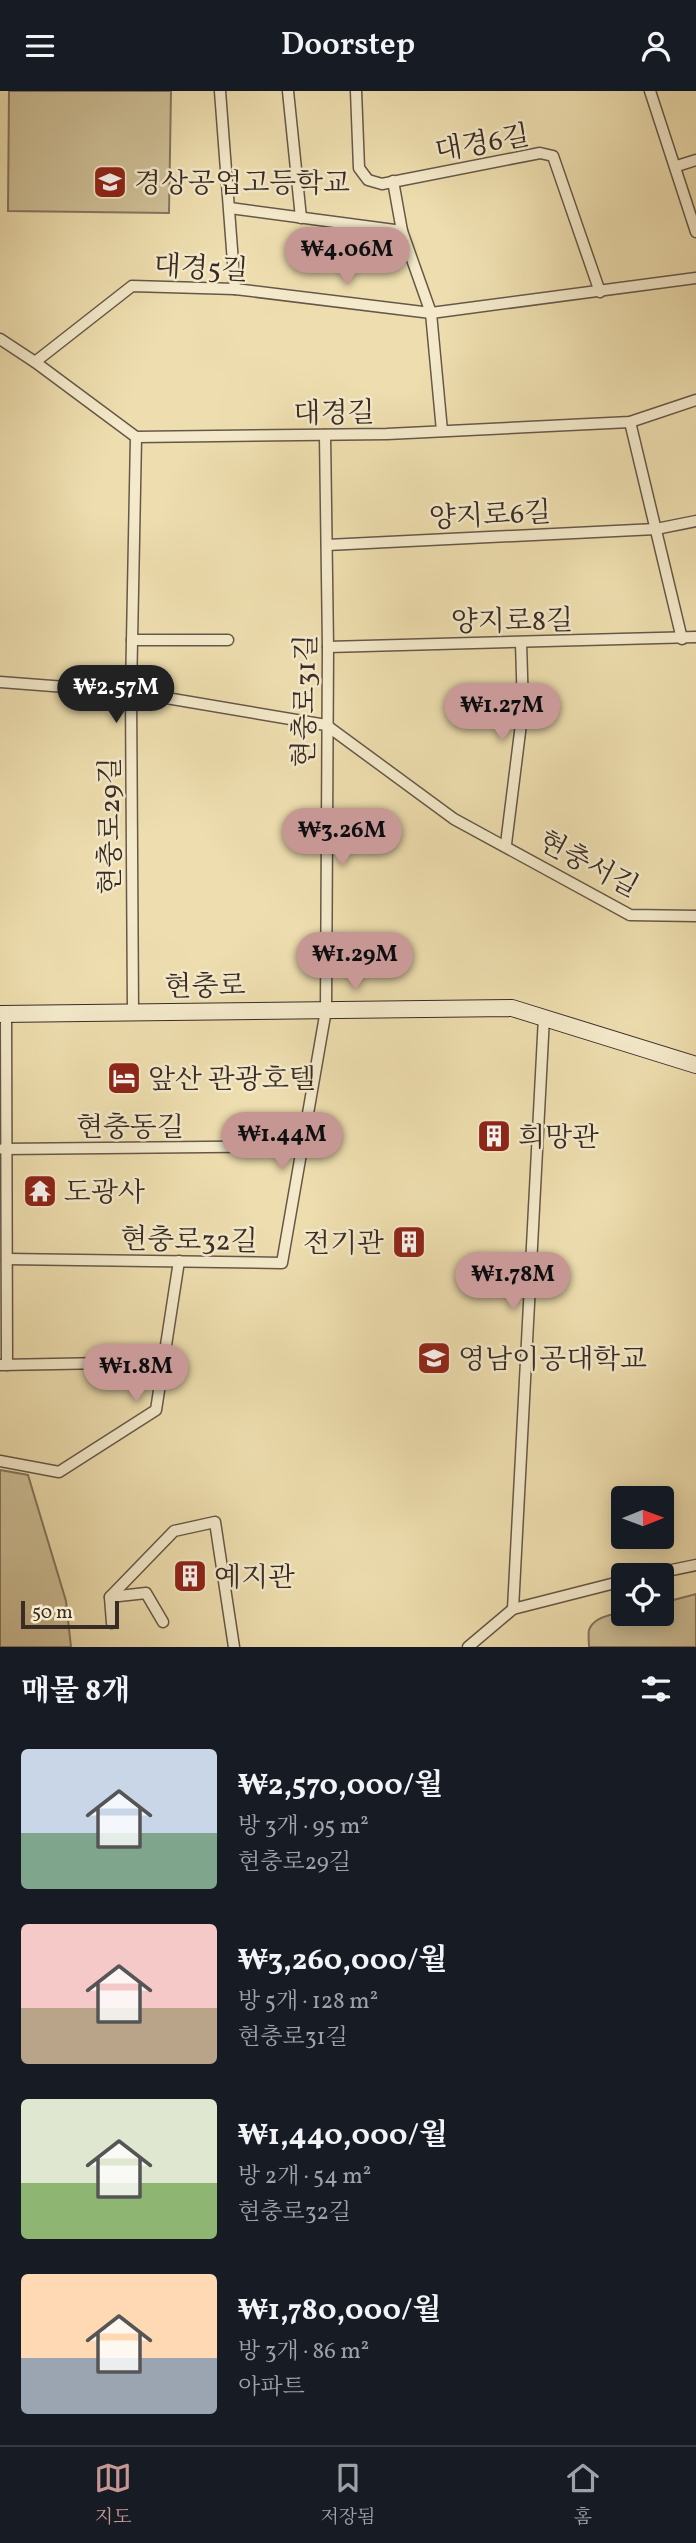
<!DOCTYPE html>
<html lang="ko">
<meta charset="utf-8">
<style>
:root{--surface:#171b24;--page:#242831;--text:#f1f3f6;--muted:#9ea1a6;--line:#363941;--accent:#c59692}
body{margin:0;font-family:Vollkorn,"Noto Serif KR",serif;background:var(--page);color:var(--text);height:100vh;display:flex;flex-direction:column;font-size:26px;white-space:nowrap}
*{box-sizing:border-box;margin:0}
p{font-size:23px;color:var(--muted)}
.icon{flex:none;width:38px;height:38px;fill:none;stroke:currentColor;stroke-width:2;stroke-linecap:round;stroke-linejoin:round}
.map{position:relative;height:1556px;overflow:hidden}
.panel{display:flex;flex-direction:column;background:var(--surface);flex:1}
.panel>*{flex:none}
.needle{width:46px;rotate:89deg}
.buttons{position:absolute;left:611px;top:1395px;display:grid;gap:14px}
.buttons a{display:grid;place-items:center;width:63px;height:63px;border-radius:7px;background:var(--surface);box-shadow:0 4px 18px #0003;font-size:35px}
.scale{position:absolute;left:21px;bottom:18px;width:98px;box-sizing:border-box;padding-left:7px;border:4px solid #392c26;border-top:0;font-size:19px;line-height:24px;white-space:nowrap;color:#392c26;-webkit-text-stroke:5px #f4eacb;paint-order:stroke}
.price{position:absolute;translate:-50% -60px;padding:0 16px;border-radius:24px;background:var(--accent);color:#111;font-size:23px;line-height:46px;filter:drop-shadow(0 2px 4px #0008)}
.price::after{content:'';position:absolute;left:50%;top:42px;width:21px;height:16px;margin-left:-10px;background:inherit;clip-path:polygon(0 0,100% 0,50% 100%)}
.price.active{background:#222;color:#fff}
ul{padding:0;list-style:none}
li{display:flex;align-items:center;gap:21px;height:175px;padding:0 21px}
li span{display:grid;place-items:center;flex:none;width:196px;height:140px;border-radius:7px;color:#555}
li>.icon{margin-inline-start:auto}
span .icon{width:84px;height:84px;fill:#fffc;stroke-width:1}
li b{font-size:30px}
h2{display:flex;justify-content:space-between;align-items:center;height:84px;padding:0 21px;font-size:30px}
header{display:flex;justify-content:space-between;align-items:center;height:91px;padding:0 21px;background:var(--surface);font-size:32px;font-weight:600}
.tab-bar{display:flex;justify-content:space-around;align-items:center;height:98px;border-top:2px solid var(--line);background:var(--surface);font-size:19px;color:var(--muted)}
.tab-bar a{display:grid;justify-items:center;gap:4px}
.tab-bar .active{color:var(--accent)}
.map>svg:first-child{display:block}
</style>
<header><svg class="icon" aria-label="menu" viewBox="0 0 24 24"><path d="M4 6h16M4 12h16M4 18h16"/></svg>Doorstep<svg class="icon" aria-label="person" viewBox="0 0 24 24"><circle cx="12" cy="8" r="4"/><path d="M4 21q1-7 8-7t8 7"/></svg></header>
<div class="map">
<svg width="696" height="1556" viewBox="0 0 696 1556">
<rect width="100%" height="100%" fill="#eedeaf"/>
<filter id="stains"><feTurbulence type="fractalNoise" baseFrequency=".00286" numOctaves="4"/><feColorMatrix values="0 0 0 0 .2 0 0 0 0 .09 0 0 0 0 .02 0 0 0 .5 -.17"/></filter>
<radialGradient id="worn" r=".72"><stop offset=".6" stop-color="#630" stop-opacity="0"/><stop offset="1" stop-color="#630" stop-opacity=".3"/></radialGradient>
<g fill="#cfc098" stroke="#84765f" stroke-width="2">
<polygon points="9,0 171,0 169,122 8,120"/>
<polygon points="0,1379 28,1384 66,1510 71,1556 0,1556"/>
<path d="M696,1503V1556H589C589,1552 588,1543 589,1539C597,1517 643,1522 662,1522V1512Z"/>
</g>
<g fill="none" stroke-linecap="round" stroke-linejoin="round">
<g stroke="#665848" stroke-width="13">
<g id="minor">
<polyline points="220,0 235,198"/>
<polyline points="288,0 301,127"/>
<polyline points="356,0 359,77 368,89 382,93 540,62 553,65 600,201"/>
<polyline points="650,0 696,141"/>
<polyline points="677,75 696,69"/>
<polyline points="393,90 402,140 431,222 442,340"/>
<polyline points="230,117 402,140"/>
<polyline points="0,248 35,271 136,346 387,343 630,331 696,309"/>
<polyline points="35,271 132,195 235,198 431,222 696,187"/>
<polyline points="630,331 682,548"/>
<polyline points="327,454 656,438 696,430"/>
<polyline points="132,549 228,549"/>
<polyline points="328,556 696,546"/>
<polyline points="0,591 131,601 326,634 454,728 630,824 696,825"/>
<polyline points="506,753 523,617 521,552"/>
<polyline points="133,921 131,601 136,346"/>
<polyline points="6,923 7,1274"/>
<polyline points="3,1058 303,1055"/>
<polyline points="7,1168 282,1172 326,919 328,556 325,344"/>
<polyline points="0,1274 163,1271"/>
<polyline points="0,1370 59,1381 156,1319 179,1170"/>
<polyline points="648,1484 696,1474"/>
<polyline points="110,1506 146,1502 163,1531"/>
<polyline points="513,1518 544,926"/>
<polyline points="112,1532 110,1506 174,1440 215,1431 234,1556"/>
<polyline points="468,1556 513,1518 623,1490"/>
</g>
</g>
<g stroke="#392c26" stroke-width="18">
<polyline id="secondary" points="0,923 512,917 696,974"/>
</g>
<use href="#minor" stroke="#f4eacb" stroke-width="10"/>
<use href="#secondary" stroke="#f4eacb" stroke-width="16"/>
</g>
<defs>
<g id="school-square" transform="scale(1.75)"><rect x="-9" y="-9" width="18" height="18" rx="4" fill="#8f2418" stroke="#f4eacb"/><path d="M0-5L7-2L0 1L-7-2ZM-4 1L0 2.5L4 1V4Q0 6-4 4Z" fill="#fff"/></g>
<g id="hotel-square" transform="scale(1.75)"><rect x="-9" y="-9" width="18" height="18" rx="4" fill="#8f2418" stroke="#f4eacb"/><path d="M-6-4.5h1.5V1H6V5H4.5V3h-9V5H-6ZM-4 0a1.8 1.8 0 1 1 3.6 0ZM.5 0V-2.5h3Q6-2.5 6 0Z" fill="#fff"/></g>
<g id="building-square" transform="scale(1.75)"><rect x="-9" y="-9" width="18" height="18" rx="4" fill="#8f2418" stroke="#f4eacb"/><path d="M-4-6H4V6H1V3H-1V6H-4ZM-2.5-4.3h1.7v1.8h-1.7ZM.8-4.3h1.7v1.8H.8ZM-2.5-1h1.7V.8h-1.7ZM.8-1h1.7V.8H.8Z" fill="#fff"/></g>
<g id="temple-square" transform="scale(1.75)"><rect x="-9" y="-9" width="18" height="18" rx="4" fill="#8f2418" stroke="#f4eacb"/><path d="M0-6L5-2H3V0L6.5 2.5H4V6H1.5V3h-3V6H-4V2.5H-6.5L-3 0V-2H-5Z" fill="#fff"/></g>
<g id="university-square" transform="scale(1.75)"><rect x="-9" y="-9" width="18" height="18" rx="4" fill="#8f2418" stroke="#f4eacb"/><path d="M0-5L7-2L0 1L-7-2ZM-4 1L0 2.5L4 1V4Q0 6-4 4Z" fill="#fff"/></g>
</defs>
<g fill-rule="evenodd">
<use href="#school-square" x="110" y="91"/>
<use href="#hotel-square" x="124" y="987"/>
<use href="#building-square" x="494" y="1045"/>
<use href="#temple-square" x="40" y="1100"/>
<use href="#building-square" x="409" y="1151"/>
<use href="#university-square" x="434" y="1267"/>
<use href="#building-square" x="190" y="1485"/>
</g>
<g text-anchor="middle" stroke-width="5" stroke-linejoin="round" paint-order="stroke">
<g font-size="28" fill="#392c26" stroke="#f4eacb">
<text transform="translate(482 51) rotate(-10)" y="10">대경6길</text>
<text transform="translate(201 176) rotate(3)" y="10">대경5길</text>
<text transform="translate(334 321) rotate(-1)" y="10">대경길</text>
<text transform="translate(490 423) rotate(-3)" y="10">양지로6길</text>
<text transform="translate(512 529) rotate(-1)" y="10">양지로8길</text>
<text transform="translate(304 610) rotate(-89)" y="10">현충로31길</text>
<text transform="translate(109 735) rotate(-90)" y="10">현충로29길</text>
<text transform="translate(589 772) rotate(28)" y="10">현충서길</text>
<text transform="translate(205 894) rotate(-1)" y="10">현충로</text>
<text x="130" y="1045">현충동길</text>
<text transform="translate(189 1148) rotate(1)" y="10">현충로32길</text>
</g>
<g font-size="28" fill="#392c26" stroke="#f4eacb" text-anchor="start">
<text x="134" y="101">경상공업고등학교</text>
<text x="148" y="997">앞산 관광호텔</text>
<text x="518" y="1055">희망관</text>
<text x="64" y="1110">도광사</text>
<text x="384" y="1161" text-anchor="end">전기관</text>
<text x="458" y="1277">영남이공대학교</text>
<text x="214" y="1495">예지관</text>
</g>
</g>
<rect width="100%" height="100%" filter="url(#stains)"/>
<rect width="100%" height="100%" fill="url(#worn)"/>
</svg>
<div class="buttons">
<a><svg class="needle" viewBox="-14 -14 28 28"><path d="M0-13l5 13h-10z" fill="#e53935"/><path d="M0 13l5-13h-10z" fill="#9ea1a6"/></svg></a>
<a><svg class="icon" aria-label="locate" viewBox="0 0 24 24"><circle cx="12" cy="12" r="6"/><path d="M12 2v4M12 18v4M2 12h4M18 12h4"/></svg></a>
</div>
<div class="scale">50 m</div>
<b class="price" style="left:347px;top:196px">₩4.06M</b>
<b class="price active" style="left:116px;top:634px">₩2.57M</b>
<b class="price" style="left:502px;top:652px">₩1.27M</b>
<b class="price" style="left:342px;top:777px">₩3.26M</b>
<b class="price" style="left:355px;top:901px">₩1.29M</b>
<b class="price" style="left:282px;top:1081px">₩1.44M</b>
<b class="price" style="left:513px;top:1221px">₩1.78M</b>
<b class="price" style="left:136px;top:1313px">₩1.8M</b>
</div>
<section class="panel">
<h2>매물 8개<svg class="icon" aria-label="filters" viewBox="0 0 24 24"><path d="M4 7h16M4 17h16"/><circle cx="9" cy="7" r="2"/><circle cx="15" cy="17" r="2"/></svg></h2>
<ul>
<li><span style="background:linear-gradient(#c9d6e8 60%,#7fa58c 0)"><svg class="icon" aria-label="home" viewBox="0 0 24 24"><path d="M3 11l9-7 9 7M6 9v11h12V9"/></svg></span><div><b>₩2,570,000/월</b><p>방 3개 · 95 m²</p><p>현충로29길</p></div></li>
<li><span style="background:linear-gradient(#f6c9c9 60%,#b9a48a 0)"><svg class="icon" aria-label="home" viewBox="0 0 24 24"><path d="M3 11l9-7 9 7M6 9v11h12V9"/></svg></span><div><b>₩3,260,000/월</b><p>방 5개 · 128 m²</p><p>현충로31길</p></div></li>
<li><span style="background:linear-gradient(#dfe7d0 60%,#8fb573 0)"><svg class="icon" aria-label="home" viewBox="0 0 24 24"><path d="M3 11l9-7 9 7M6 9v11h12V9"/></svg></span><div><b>₩1,440,000/월</b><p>방 2개 · 54 m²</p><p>현충로32길</p></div></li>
<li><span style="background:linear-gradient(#ffd9b3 60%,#9aa5b1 0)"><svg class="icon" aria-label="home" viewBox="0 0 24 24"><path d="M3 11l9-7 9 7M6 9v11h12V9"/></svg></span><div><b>₩1,780,000/월</b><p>방 3개 · 86 m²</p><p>아파트</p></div></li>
</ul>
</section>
<nav class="tab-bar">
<a class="active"><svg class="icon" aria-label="map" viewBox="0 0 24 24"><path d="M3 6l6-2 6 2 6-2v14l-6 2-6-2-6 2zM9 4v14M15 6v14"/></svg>지도</a>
<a><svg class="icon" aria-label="saved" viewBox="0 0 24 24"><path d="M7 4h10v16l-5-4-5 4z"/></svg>저장됨</a>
<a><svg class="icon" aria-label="home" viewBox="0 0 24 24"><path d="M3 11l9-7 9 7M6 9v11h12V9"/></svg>홈</a>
</nav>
